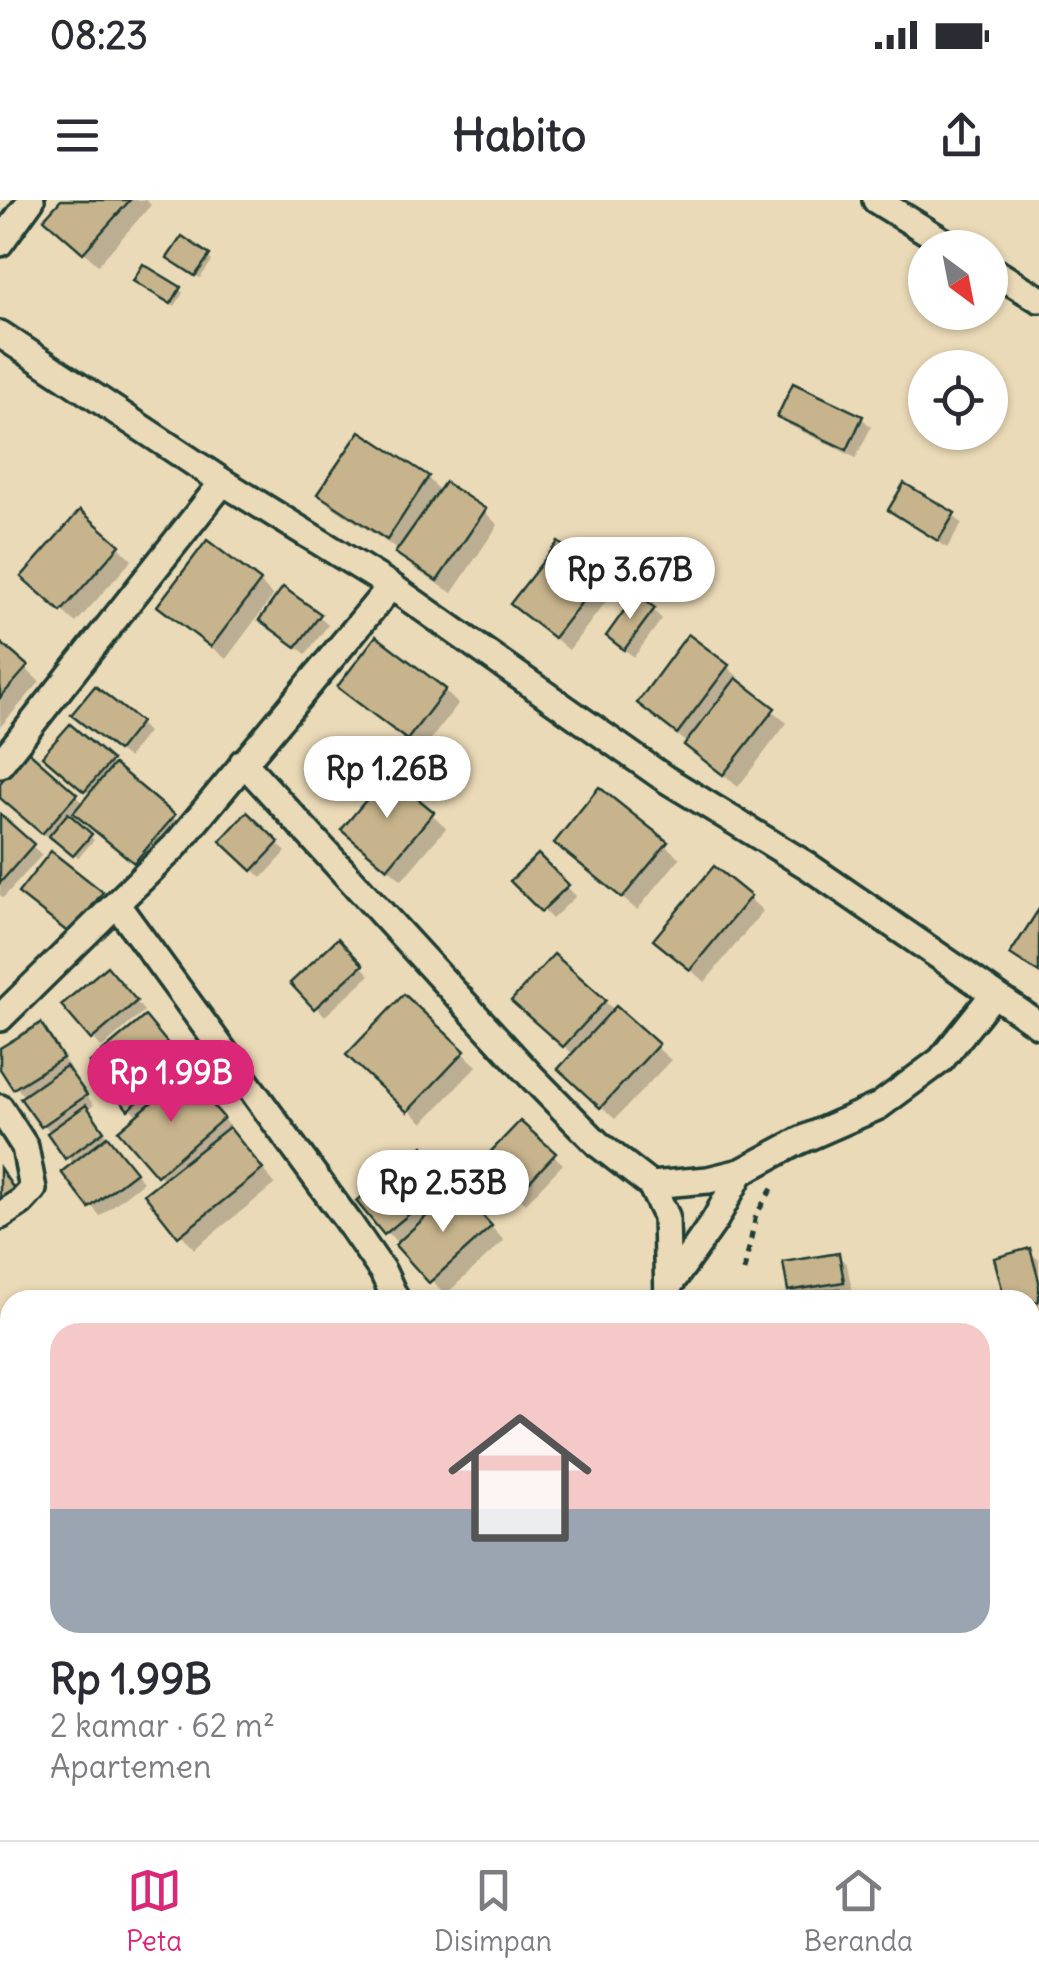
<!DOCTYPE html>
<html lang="id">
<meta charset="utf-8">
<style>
:root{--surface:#fff;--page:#f2f2f3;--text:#2b2b33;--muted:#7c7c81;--line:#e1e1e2;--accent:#db2777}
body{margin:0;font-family:Delius,sans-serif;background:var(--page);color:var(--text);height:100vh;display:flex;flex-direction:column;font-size:38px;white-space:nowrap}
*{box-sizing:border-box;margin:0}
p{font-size:32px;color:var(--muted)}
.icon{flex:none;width:55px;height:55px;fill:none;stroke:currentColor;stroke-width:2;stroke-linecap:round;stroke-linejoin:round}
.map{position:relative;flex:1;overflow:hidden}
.side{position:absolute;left:0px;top:1090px;width:1040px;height:550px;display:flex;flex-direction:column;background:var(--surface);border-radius:30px 30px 0 0;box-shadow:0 2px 8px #0004}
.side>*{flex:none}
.needle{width:65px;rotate:148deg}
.controls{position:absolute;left:908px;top:30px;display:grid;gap:20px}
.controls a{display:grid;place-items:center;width:100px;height:100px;border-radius:50%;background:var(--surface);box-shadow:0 2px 8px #0004;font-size:50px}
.price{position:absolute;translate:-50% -85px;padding:0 22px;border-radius:35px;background:#fff;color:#222;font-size:32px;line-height:65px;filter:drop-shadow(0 2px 5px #0008)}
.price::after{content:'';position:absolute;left:50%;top:60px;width:30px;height:22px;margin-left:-15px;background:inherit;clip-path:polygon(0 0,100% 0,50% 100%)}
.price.selected{background:var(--accent);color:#fff}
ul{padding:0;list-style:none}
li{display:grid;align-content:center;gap:20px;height:530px;padding:0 50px}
li span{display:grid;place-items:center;height:310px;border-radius:30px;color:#555}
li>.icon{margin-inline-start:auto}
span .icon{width:180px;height:180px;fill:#fffc;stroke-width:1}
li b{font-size:42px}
.status{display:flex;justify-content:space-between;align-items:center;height:70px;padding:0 50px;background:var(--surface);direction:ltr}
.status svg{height:28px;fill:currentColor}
header{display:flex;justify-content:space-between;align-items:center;height:130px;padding:0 50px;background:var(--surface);font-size:45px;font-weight:700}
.tabs{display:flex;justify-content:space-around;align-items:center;height:140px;border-top:2px solid var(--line);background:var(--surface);font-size:28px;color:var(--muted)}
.tabs a{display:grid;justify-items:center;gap:5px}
.tabs .selected{color:var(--accent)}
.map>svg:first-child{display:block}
</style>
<div class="status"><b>08:23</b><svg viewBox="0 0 49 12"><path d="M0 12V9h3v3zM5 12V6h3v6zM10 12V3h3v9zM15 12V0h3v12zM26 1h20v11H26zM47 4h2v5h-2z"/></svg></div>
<header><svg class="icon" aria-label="menu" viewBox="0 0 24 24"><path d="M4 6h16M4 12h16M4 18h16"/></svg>Habito<svg class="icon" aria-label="share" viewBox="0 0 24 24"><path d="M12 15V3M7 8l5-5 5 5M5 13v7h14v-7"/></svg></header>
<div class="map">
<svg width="1039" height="1640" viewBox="0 0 1039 1640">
<rect width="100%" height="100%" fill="#ebdab7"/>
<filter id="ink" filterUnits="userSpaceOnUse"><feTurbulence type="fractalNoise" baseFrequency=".01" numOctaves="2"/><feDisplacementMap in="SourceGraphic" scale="20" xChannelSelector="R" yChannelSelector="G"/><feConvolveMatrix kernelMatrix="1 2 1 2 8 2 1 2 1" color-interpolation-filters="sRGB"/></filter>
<g filter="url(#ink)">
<g fill="#0003">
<polygon points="65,0 146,0 151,5 98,65 62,33"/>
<polygon points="208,57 212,61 200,78 174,61"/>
<polygon points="140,85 179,89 183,93 175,106"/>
<polygon points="780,216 862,218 871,227 856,258 789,225"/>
<polygon points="428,278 441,292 484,311 498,325 452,393 412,367 399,353 400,351 334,308 321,294"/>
<polygon points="891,309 953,315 962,324 947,348"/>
<polygon points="118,346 132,360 76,423 38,390"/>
<polygon points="600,378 614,391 569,450 514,404"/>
<polygon points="260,382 273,396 226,459 160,406"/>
<polygon points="653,410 662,419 634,457 618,445"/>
<polygon points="319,416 328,425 306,454 272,429"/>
<polygon points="0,445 40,482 0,527"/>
<polygon points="727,466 741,480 739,483 787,523 738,587 640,503"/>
<polygon points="340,486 445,491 458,504 422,551"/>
<polygon points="139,523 148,532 128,558 83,524"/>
<polygon points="70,527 187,630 149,675 77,613 71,620 94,640 78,658 55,638 52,641 0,595 0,587 29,554 84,604 91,596 55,565"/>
<polygon points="599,590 680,658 637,710 571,656"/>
<polygon points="432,614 446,628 402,680 358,644"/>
<polygon points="248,615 286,652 262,678 223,641"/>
<polygon points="0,617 42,655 3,698 0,695"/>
<polygon points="538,658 576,696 552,719 514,681"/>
<polygon points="101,694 110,703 80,741 30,702"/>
<polygon points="749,698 763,711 705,782 670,753"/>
<polygon points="338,742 370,775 325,816 293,783"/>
<polygon points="554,757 671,860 615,919 575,883 574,855 528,814"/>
<polygon points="116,778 144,811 102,848 65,806"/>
<polygon points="404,797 477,866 423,923 364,868"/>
<polygon points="40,826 70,868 67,870 94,905 87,910 143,982 100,1016 64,972 74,965 0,864 0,851"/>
<polygon points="158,833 196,878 191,883 236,934 234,935 275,984 194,1049 148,995 165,981 122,931 138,917 92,863"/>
<polygon points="520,924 563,964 526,1003 484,963"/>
<polygon points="431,959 504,1041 445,1095 360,1002"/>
<polygon points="0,966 26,1003 0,1021"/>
<polygon points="1029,1051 1039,1060 1039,1112 1030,1115 1030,1100 1008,1100"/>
<polygon points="838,1055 847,1065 852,1090 838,1092 846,1100 781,1100 797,1096 791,1090"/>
<polygon points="10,1378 10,1467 0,1454 0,1383"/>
<polygon points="1030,1517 1034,1522 1031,1555 1030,1555"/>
<polygon points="0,1528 10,1538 0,1552"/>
<polygon points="98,1630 170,1630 176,1640 101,1640 105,1637"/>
<polygon points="291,1630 345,1630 346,1640 292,1640"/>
<polygon points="351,1630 365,1631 421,1630 418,1640 393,1635 398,1640 350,1640"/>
<polygon points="663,1630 946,1630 945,1640 721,1640 712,1633 711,1640 694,1640 668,1635"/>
</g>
<g fill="#c7b48c" stroke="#1f3d34" stroke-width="2.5">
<polygon points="61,0 130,0 83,53 44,19"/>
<polygon points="182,36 210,55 195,76 167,58"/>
<polygon points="143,64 181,87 171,104 133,81"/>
<polygon points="793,183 863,216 847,250 777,217"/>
<polygon points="360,231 429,276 387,340 317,294"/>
<polygon points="445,282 486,309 437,381 395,353"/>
<polygon points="904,283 955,313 938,341 888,310"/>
<polygon points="80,310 120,345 61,412 21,377"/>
<polygon points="207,340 261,381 211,447 157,406"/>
<polygon points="558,342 602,376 554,438 510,404"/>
<polygon points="283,387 321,414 296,447 259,420"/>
<polygon points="636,394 655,408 624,450 606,436"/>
<polygon points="688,434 729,465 677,534 637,503"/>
<polygon points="376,436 446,489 407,540 337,487"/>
<polygon points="0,442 28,466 0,498"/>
<polygon points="736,478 775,508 723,575 684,545"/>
<polygon points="95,486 141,522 118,551 71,515"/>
<polygon points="70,524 112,560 84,592 42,556"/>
<polygon points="28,551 77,594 42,634 0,598 0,583"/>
<polygon points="114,564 175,615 134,663 73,613"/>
<polygon points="388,574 434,612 387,669 341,630"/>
<polygon points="599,587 668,642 622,698 554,643"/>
<polygon points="247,612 279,642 252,671 220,641"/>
<polygon points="68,613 92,634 73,656 49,636"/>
<polygon points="0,614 34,644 0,683"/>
<polygon points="51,651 103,692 70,734 18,693"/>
<polygon points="538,654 569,685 541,712 510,681"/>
<polygon points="714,666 751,696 690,770 653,740"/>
<polygon points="1039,709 1039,773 1010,754"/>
<polygon points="338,738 363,765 314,809 290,783"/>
<polygon points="554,754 606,800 563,847 511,801"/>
<polygon points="107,766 137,801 91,840 61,805"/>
<polygon points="404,794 465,851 407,912 346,855"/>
<polygon points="616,806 659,844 600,908 558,869"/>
<polygon points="145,816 184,863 128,910 89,863"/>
<polygon points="41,823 63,858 13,889 0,869 0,848"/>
<polygon points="66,866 87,895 41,927 20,898"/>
<polygon points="185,874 224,918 157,976 118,931"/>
<polygon points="86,905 104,931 65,959 47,933"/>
<polygon points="520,921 556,953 516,996 480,963"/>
<polygon points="229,927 263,969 178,1037 144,994"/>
<polygon points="107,936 136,972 89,1008 61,972"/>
<polygon points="423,946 450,980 384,1035 356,1001"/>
<polygon points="0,968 14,989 0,998"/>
<polygon points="457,988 492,1026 429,1083 395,1045"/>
<polygon points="1030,1048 1039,1081 1039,1101 1030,1104 1030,1100 1005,1100 994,1058"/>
<polygon points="839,1053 844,1082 788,1091 783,1062"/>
<polygon points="839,1089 840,1100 779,1100 778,1096"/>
<polygon points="10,1375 10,1436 0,1442 0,1380"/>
<polygon points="10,1449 10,1472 0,1456"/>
<polygon points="1030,1626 1039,1626 1039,1640 1004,1640 1005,1630 1030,1630"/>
<polygon points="112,1630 169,1630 154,1640 96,1640"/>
<polygon points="288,1630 338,1630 340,1640 290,1640"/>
<polygon points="348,1630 392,1631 392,1640 347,1640"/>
<polygon points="707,1630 751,1630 749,1640"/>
<polygon points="759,1630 794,1630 793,1640 757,1640"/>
<polygon points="800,1630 837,1630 836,1640 799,1640"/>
<polygon points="845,1630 891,1630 890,1640 845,1640"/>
<rect x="893" y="1630" width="44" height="10"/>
<polygon points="461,1631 485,1635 484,1640 460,1640"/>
</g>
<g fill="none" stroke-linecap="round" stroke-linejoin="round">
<g stroke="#1f3d34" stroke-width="32">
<g id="street">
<polyline points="876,0 954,48"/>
<polyline points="0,43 31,0"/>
<polyline points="990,69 1039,99"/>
<polyline points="0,134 223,282 391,386 664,578 808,666 1039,825"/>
<polyline points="243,562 531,876 598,944 651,985 666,1016 668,1100"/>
<polyline points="0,564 223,282"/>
<polyline points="117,705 349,1023 383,1072 396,1100"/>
<polyline points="0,818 176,645 391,386"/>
<polyline points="0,908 25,947 33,989 21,1002 0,1016"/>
<polyline points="651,985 708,980 741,972 799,941 879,906 941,860 993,795"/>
<polyline points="668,1087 715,1020 741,972"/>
<polyline points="1030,1158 1039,1158"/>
<polyline points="1031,1445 1039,1361"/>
<polyline points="0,1584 10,1567"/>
<polyline points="178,1630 185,1640"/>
<polyline points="527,1630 570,1640"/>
<polyline points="227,1640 242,1630"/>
<polyline points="437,1640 439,1630"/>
</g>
</g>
<polyline stroke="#1f3d34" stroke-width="5" stroke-dasharray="8 8" stroke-linecap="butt" points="744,1071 756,1015 773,987"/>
<use href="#street" stroke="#ebdab7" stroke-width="25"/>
</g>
</g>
</svg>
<div class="controls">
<a><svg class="needle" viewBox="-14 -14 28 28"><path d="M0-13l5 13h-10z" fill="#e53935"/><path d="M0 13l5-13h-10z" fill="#7c7c81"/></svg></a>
<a><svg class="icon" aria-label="locate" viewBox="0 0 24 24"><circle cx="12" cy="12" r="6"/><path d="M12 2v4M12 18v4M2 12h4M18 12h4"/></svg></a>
</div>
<b class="price" style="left:630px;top:422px">Rp 3.67B</b>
<b class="price" style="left:387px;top:621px">Rp 1.26B</b>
<b class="price selected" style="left:171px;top:925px">Rp 1.99B</b>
<b class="price" style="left:443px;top:1035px">Rp 2.53B</b>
<section class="side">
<ul>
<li><span style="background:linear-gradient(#f6c9c9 60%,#9aa5b1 0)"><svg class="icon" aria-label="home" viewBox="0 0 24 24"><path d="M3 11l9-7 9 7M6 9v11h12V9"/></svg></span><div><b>Rp 1.99B</b><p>2 kamar · 62 m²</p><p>Apartemen</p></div></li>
</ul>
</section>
</div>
<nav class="tabs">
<a class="selected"><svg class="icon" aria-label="map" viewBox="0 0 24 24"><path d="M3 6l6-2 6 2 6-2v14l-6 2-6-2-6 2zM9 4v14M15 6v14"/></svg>Peta</a>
<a><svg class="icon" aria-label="saved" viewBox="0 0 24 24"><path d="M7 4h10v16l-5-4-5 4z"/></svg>Disimpan</a>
<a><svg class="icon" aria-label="home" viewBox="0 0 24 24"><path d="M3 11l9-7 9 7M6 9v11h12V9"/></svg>Beranda</a>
</nav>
